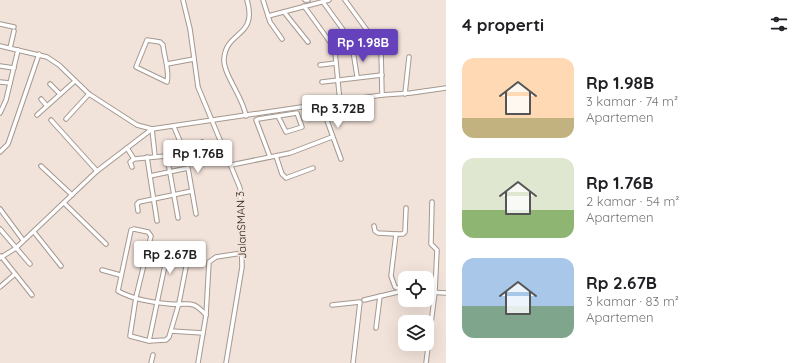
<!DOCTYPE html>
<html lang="id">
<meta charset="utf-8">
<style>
:root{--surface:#fff;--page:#f2f2f2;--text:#202124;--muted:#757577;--accent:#6542bb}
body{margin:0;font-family:Quicksand,sans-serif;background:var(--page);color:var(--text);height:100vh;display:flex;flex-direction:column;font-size:15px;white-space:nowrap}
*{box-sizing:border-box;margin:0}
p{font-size:13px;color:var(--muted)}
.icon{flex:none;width:22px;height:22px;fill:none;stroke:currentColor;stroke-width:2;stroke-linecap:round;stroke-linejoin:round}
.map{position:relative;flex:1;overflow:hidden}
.panel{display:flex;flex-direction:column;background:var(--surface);width:360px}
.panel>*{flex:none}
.fabs{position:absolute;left:398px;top:271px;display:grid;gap:8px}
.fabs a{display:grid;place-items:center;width:36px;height:36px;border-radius:8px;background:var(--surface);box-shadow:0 4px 16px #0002;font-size:20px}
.price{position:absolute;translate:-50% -34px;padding:0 9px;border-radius:4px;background:#fff;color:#222;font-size:13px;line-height:26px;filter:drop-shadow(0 1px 2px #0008)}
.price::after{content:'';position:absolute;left:50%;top:24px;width:12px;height:9px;margin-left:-6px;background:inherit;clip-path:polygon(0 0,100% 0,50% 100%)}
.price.on{background:var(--accent);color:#fff}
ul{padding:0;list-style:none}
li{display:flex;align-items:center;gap:12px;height:100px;padding:0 16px}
li span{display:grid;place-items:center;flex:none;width:112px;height:80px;border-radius:12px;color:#555}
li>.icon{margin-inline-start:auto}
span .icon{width:48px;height:48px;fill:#fffc;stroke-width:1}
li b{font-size:17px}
h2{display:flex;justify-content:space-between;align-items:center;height:48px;padding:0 16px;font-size:17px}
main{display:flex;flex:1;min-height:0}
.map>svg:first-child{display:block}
</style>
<main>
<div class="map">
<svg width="446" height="363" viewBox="0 0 446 363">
<rect width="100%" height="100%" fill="#f2e3da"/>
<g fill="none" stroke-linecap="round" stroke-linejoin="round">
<g stroke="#a5988f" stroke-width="5.5">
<g id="minor">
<polyline points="183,0 190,29 198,87 240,188 242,267 226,363"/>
<polyline points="263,0 270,22 282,39"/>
<polyline points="305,0 308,0"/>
<polyline points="345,0 369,33"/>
<polyline points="323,2 349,38"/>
<polyline points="304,6 330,42"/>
<polyline points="284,12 308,42"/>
<polyline points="268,16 329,0"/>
<polyline points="0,24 14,27"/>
<path d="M147,40L160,42L163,45C164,57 170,71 167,82L136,67Z"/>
<polyline points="0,46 47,57 59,65 89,94 137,125 152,129 382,95 411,93 446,88"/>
<polyline points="10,48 14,31"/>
<polyline points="381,48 382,95"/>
<polyline points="353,51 357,76"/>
<polyline points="335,52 340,102"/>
<polyline points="167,64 194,59"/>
<polyline points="320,65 336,63"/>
<polyline points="0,66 14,68"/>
<polyline points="0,82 10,83"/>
<polyline points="322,82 382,75"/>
<polyline points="50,84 60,94"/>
<polyline points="405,94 409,57"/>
<polyline points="41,99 47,106"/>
<polyline points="321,104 341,159"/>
<polyline points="0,113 6,100 18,50"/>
<polyline points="37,115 75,81"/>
<path d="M246,116C243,97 223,74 224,59C226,30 258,38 247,0"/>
<polyline points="66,119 89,94"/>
<polyline points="51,120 97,171"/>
<polyline points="174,127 185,153"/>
<polyline points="152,129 155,156"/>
<polyline points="127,148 134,159"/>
<polyline points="0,152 8,144 39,54"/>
<polyline points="276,156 282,174 286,178 313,168"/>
<polyline points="147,157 157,221"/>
<polyline points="270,157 256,120 258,119 297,113 302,127 286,132 278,116"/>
<polyline points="168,162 202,142"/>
<polyline points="231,165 290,153 332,137"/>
<polyline points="41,166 72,195"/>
<polyline points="132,167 130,162 134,159 166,156 168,162 178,218"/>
<polyline points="150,176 188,168 196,214"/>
<polyline points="64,203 106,244"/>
<polyline points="0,209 23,240"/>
<polyline points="138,211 137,204 139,202 192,191"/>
<polyline points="374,226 375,231 378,233 396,234"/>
<polyline points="0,229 30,264"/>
<polyline points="34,232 61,266"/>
<polyline points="1,256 32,295"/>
<path d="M146,257L183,263L186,267L179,303L169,337L166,340L149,341L130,336L136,297L151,236L148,232L134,229L131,230L118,291C132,299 154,303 170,304C188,306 191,298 206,315L198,363"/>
<polyline points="0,258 16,248 97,171 152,129"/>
<polyline points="102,270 120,275"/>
<polyline points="0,287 15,274"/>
<polyline points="405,291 395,287 391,276 396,234 403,234 405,232 406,208"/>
<polyline points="427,292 446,293"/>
<polyline points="364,300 402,291"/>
<polyline points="332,305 360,302 353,363"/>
<polyline points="206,315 209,262 216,257 242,253"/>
<polyline points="376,328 380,296"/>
<polyline points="171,331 203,333"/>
<polyline points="149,341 169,246"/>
<polyline points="151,363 153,355"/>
<polyline points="426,363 435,292 437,250 431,244 432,202"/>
</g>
</g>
<use href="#minor" stroke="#fff" stroke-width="3.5"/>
</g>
<g text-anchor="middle" stroke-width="4" stroke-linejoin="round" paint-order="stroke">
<g font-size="11" fill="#1f1a17" stroke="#f2e3da">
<text transform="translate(241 225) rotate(-92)" y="4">JalanSMAN 3</text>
</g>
</g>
</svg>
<div class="fabs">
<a><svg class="icon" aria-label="locate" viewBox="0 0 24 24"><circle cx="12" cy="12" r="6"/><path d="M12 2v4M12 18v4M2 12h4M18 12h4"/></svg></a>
<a><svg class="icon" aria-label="layers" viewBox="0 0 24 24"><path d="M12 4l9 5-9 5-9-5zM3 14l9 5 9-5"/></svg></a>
</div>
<b class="price on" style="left:363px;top:63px">Rp 1.98B</b>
<b class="price" style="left:338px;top:129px">Rp 3.72B</b>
<b class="price" style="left:198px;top:174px">Rp 1.76B</b>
<b class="price" style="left:170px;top:275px">Rp 2.67B</b>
</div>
<section class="panel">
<h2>4 properti<svg class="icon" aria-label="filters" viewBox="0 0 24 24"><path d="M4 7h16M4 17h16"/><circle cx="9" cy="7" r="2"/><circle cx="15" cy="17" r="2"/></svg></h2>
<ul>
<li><span style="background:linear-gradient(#ffd9b3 75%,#c2b280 0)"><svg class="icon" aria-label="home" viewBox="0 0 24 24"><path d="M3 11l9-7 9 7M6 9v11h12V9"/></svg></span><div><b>Rp 1.98B</b><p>3 kamar · 74 m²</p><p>Apartemen</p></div></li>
<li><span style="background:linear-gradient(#dfe7d0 65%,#8fb573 0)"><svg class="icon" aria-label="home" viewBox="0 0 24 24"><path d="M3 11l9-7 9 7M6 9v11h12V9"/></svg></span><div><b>Rp 1.76B</b><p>2 kamar · 54 m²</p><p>Apartemen</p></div></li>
<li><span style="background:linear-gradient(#a9c7e8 60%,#7fa58c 0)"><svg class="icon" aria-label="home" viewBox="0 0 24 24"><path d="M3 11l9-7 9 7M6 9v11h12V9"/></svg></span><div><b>Rp 2.67B</b><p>3 kamar · 83 m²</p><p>Apartemen</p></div></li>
</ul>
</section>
</main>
